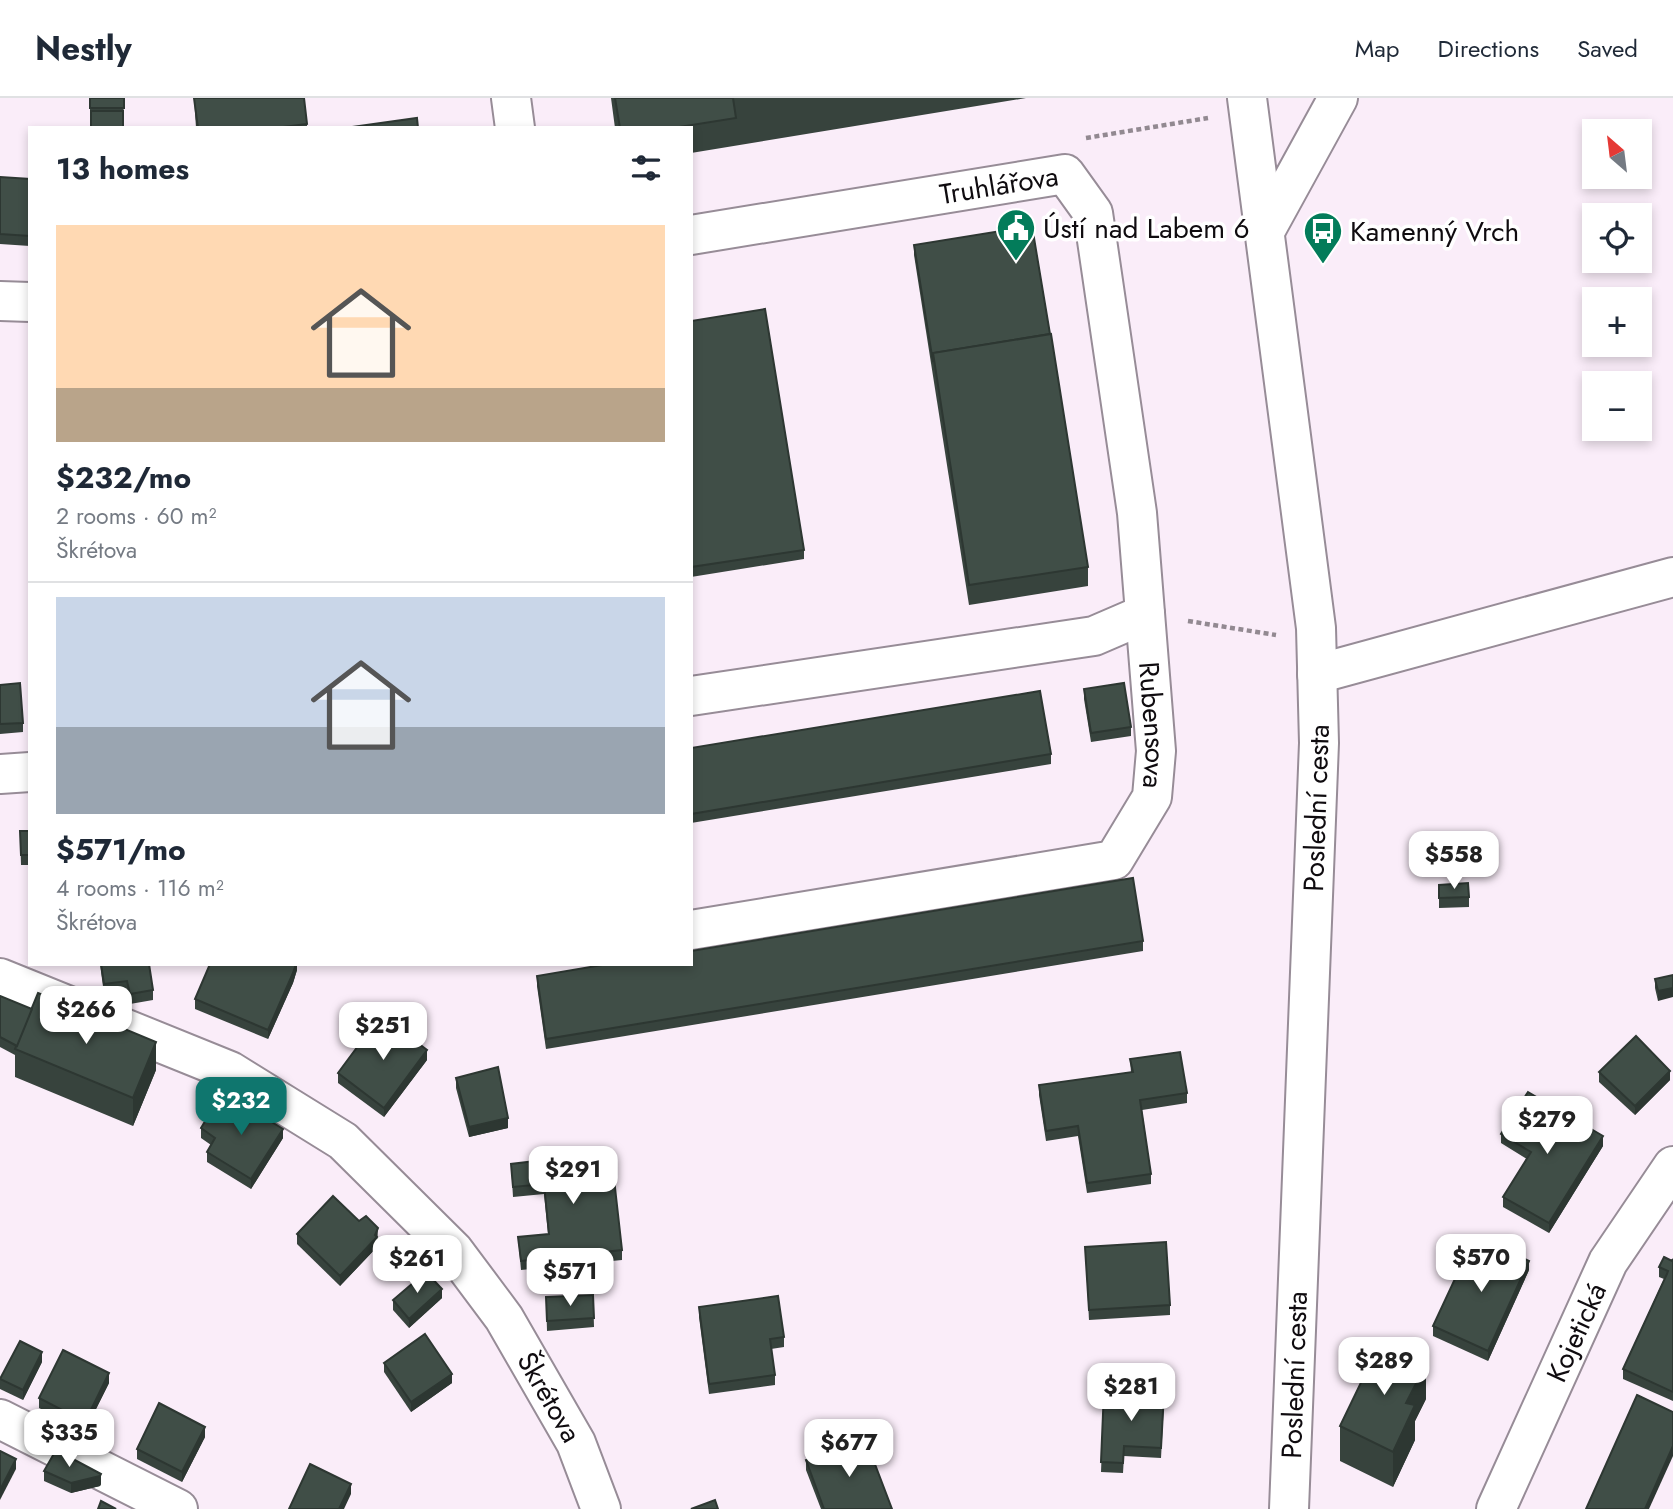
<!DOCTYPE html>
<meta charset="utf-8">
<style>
:root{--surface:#fff;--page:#f2f2f3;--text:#1f2937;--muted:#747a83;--line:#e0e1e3;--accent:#0f766e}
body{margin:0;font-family:Jost,sans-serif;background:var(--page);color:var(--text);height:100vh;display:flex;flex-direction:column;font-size:26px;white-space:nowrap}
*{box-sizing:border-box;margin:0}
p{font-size:23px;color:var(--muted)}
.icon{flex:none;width:38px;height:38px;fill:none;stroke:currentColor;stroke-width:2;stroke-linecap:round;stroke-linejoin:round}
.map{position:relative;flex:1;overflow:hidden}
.drawer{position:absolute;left:28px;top:28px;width:665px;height:840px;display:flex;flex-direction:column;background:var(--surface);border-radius:0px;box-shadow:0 4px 10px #0003}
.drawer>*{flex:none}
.needle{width:46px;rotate:332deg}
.buttons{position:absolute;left:1582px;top:21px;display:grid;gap:14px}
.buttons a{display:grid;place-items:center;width:70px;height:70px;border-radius:0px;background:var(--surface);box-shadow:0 4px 10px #0003;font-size:35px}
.price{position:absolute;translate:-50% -60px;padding:0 16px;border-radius:14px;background:#fff;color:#222;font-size:23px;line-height:46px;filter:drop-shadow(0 2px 4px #0008)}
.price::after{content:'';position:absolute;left:50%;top:42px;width:21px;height:16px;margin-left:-10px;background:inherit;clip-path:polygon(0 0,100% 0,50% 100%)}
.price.on{background:var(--accent);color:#fff}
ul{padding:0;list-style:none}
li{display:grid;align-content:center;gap:14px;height:371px;padding:0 28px}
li+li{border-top:2px solid var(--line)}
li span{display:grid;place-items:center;height:217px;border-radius:0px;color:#555}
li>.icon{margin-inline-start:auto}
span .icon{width:126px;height:126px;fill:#fffc;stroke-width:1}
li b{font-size:30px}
h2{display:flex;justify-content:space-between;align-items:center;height:84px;padding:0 28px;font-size:30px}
header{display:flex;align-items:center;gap:42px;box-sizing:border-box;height:98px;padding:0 35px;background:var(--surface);border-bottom:2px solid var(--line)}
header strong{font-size:33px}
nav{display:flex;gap:38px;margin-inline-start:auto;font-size:24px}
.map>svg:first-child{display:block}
</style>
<header>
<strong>Nestly</strong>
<nav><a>Map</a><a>Directions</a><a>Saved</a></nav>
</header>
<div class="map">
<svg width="1673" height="1411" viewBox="0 0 1673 1411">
<rect width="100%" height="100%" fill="#faedf9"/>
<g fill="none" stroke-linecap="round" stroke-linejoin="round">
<g stroke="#978c97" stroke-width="42">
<g id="minor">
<polyline points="511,0 515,30"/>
<polyline points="1247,0 1316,530 1319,645 1289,1411"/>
<polyline points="1265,133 1338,0"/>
<path id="s1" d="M691,137L1065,76L1093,115L1137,415L1156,653L1152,699L1114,762L691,832"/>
<polyline points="0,203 30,204"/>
<polyline points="1317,576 1673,479"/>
<polyline points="691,598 1094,538 1145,516"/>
<polyline points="0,676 30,674"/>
<path id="s2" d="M0,880L230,973L343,1043L454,1153L504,1220L576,1345L601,1411"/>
<polyline points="0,1321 178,1411"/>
<path id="s3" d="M1496,1411L1608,1164L1673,1068"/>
</g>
</g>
<g stroke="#928991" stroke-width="4.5" stroke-dasharray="5 3.5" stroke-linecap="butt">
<polyline points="1086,40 1208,20"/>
<polyline points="1188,523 1276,537"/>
</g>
<use href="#minor" stroke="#fff" stroke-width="38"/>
</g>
<g fill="#37433d">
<polygon points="90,0 124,0 123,30 90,20"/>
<polygon points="194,0 307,26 307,30 196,30"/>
<polygon points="611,0 1026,0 691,55 691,30 615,30"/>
<polygon points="0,79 30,81 30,148 0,146"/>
<polygon points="914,147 1050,236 1088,469 1088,488 969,507 914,157"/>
<polygon points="691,223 804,452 804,461 691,479"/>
<polygon points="0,587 23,625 23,634 0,636"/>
<polygon points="1084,591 1131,629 1131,638 1091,644 1084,601"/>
<polygon points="691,650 1051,656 1051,666 691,725"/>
<polygon points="20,733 30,733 30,767 21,767"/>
<polygon points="1439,787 1469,799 1469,809 1439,810"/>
<polygon points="1143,843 1143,853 546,951 537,888 537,878"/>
<polygon points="100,866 149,866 153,892 153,902 130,906 127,893 104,896"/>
<polygon points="297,866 297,872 293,885 268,941 195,911 195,901"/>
<polygon points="1673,877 1658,903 1655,890 1655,881"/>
<polygon points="0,898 156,972 133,1028 15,979 15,957 0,949"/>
<polygon points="1130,961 1187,995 1187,1005 1142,1012 1151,1076 1151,1086 1087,1095 1078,1038 1046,1043 1039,997 1039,987 1131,974"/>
<polygon points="427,962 384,1019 338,985 338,975"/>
<polygon points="1599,974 1670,982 1635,1017 1599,984"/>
<polygon points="456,980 508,1030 469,1039 456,990"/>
<polygon points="225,1014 283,1040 251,1091 207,1064 207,1054 211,1047 201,1040 201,1030"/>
<polygon points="1501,1036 1603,1048 1549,1135 1503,1109 1503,1099 1527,1061 1501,1045"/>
<polygon points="611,1054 622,1152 622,1162 521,1172 518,1139 548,1136 544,1096 513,1099 511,1066"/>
<polygon points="297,1136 378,1140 377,1149 340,1188 297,1146"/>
<polygon points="1085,1149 1170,1207 1170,1217 1089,1222"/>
<polygon points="1673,1161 1673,1303 1623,1281 1623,1271 1664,1181 1659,1179 1659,1169 1672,1163"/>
<polygon points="1529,1172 1488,1263 1433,1238 1433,1228"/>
<polygon points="593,1197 594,1229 547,1233 546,1199"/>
<polygon points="442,1200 409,1230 393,1212 393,1202"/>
<polygon points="699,1209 784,1239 784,1249 771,1251 775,1277 775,1287 709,1296 699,1219"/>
<polygon points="42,1264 23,1302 0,1291 0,1281"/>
<polygon points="384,1265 452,1285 411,1314 384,1274"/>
<polygon points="109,1285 85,1333 39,1310 39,1300"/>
<polygon points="1104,1292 1164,1305 1161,1360 1124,1358 1123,1375 1101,1374"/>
<polygon points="1426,1301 1415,1323 1415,1342 1393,1389 1340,1363 1340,1328"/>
<polygon points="205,1339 182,1384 137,1361 137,1351"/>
<polygon points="806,1362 892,1411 821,1411 806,1372"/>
<polygon points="44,1373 101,1386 100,1388 71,1395 44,1383"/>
</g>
<g fill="#2d3732">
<polygon points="296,866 297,866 297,872 293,885 268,941 268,932"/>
<polygon points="1673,890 1673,899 1658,903 1658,893"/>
<polygon points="156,944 156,972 133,1028 133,1000"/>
<polygon points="427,952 427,962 384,1019 384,1010"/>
<polygon points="1670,973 1670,982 1635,1017 1635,1008"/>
<polygon points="508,1020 508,1030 469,1039 469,1029"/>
<polygon points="283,1031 283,1040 251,1091 251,1081"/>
<polygon points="1603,1038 1603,1048 1549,1135 1549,1125"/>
<polygon points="378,1130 377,1149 340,1188 340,1178 375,1137"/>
<polygon points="1529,1163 1529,1172 1488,1263 1488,1253"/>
<polygon points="442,1191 442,1200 409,1230 409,1221"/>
<polygon points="42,1254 42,1264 23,1302 23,1292"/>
<polygon points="1426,1266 1426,1301 1415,1323 1415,1342 1393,1389 1393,1354 1406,1305"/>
<polygon points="109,1275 109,1285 85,1333 85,1324"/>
<polygon points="452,1276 452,1285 411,1314 411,1304"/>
<polygon points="205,1329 205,1339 182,1384 182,1374"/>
<polygon points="1673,1348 1673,1358 1649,1411 1645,1411"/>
<polygon points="16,1361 16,1371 0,1402 0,1392"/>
<polygon points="101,1376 101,1386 100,1388 71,1395 71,1385"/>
<polygon points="351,1386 351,1396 344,1411 339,1411"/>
</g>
<g fill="#404e47" stroke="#2d3732" stroke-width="2">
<rect x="90" y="0" width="34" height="10"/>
<polygon points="194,0 304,0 307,26 284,29 284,30 198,30"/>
<polygon points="615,0 733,0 736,20 673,30 620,30"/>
<rect x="91" y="13" width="32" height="17"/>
<polygon points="417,20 418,30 345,30"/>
<polygon points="0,79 30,81 30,138 0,136"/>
<polygon points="1032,128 1050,236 933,255 933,264 914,147"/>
<polygon points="765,211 804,452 691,469 691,223"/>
<polygon points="1051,236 1088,469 969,487 933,255"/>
<polygon points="20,585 23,625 0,626 0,587"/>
<polygon points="1124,585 1131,629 1091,635 1084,591"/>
<polygon points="1040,593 1051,656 691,716 691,650"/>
<polygon points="20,733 30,733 30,757 21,757"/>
<polygon points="1133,780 1143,843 546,941 537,878 608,866 691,866 691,853"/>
<polygon points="1468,785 1469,799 1439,800 1439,787"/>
<polygon points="101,866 149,866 153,892 130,896 127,883 104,886"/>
<polygon points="210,866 296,866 293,875 268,932 195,901"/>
<polygon points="1673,877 1673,890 1658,893 1655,881"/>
<polygon points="38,895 156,944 133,1000 15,951"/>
<polygon points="0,898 32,911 17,948 0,939"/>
<polygon points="381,917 427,952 384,1010 338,975"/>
<polygon points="1636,938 1670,973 1635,1008 1599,974"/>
<polygon points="1180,954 1187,995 1140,1002 1151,1076 1087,1085 1078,1028 1046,1033 1039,987 1133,974 1130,961"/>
<polygon points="498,969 508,1020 469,1029 456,980"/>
<polygon points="1528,994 1603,1038 1549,1125 1503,1099 1531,1054 1501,1036"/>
<polygon points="233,1000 283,1031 251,1081 207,1054 215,1040 201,1030 215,1007 225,1014"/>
<polygon points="611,1054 622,1152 521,1163 518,1139 549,1136 544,1086 513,1089 511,1066"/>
<polygon points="333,1098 359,1123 366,1118 378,1130 375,1137 377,1139 340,1178 297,1136"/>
<polygon points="1475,1138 1529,1163 1488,1253 1433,1228"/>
<polygon points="1166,1144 1170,1207 1089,1212 1085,1149"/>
<polygon points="1664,1159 1672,1163 1673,1161 1673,1294 1623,1271 1667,1176 1668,1173 1659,1169"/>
<polygon points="426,1174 442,1191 409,1221 393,1202"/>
<polygon points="593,1197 594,1220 547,1223 546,1199"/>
<polygon points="778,1198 784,1239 770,1241 775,1277 709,1286 699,1209"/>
<polygon points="425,1236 452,1276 411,1304 384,1265"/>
<polygon points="20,1243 42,1254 23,1292 0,1281"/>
<polygon points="1381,1243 1426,1266 1406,1305 1415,1307 1393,1354 1340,1328"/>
<polygon points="63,1252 109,1275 85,1324 39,1300"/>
<polygon points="1104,1292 1164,1295 1161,1350 1124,1348 1123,1365 1101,1364"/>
<polygon points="1637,1297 1673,1314 1673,1348 1645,1411 1586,1411"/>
<polygon points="159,1305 205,1329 182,1374 137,1351"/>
<polygon points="865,1340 892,1411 824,1411 806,1362"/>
<polygon points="56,1352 101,1376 100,1378 71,1385 44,1373"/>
<polygon points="0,1353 16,1361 0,1392"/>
<polygon points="310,1366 351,1386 339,1411 289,1411"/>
<polygon points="715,1402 718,1411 691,1411"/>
<polygon points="101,1403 116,1411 98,1411"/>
</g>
<defs>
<g id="civic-pin" transform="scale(2.0125)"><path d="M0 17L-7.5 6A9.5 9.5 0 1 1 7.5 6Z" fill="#037c5a" stroke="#fff"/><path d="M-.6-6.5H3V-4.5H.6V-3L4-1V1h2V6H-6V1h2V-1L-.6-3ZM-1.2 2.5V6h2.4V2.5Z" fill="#fff"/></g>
<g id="bus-pin" transform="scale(2.0125)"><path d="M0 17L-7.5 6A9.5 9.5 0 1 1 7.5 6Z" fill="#037c5a" stroke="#fff"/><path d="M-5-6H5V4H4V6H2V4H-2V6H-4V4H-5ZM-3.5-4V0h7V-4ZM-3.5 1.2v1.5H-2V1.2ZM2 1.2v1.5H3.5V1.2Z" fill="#fff"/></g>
</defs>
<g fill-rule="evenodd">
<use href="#civic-pin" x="1016" y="130"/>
<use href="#bus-pin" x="1323" y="133"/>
</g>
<g text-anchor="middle" stroke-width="7" stroke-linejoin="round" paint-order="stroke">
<g font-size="28" fill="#0f0b0f" stroke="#fff">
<text dy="10" stroke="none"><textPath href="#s1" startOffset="312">Truhlářova</textPath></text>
<text dy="10" stroke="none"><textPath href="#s1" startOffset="943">Rubensova</textPath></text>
<text transform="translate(1316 710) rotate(-88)" y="10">Poslední cesta</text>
<text dy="10" stroke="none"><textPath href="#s3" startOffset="194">Kojetická</textPath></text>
<text transform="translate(1294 1277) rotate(-88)" y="10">Poslední cesta</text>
<text dy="10" stroke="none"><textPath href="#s2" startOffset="712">Škrétova</textPath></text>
</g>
<g font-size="28" fill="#0f0b0f" stroke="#fff" text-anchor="start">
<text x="1043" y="140">Ústí nad Labem 6</text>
<text x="1350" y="143">Kamenný Vrch</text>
</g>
</g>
</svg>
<div class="buttons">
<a><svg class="needle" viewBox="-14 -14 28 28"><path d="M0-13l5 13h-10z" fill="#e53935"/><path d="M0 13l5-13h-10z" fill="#747a83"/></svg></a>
<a><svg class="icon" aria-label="locate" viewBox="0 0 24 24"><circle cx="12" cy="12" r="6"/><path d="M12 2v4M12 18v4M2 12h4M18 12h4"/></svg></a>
<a>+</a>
<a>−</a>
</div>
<b class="price" style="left:1454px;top:793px">$558</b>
<b class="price" style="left:86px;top:948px">$266</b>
<b class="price" style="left:383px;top:964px">$251</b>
<b class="price on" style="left:241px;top:1039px">$232</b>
<b class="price" style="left:1547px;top:1058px">$279</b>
<b class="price" style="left:573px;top:1108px">$291</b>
<b class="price" style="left:1481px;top:1196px">$570</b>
<b class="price" style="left:417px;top:1197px">$261</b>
<b class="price" style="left:570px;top:1210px">$571</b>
<b class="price" style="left:1384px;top:1299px">$289</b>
<b class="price" style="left:1131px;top:1325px">$281</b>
<b class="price" style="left:69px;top:1371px">$335</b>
<b class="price" style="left:849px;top:1381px">$677</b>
<section class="drawer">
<h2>13 homes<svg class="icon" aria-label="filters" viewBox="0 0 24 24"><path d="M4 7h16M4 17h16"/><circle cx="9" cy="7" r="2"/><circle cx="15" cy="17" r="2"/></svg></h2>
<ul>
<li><span style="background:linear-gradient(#ffd9b3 75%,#b9a48a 0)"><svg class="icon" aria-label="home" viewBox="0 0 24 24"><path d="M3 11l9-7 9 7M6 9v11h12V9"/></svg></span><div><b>$232/mo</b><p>2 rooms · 60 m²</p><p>Škrétova</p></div></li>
<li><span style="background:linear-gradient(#c9d6e8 60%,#9aa5b1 0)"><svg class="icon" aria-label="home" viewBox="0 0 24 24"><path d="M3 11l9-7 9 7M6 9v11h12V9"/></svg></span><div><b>$571/mo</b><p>4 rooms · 116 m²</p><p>Škrétova</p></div></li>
</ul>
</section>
</div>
